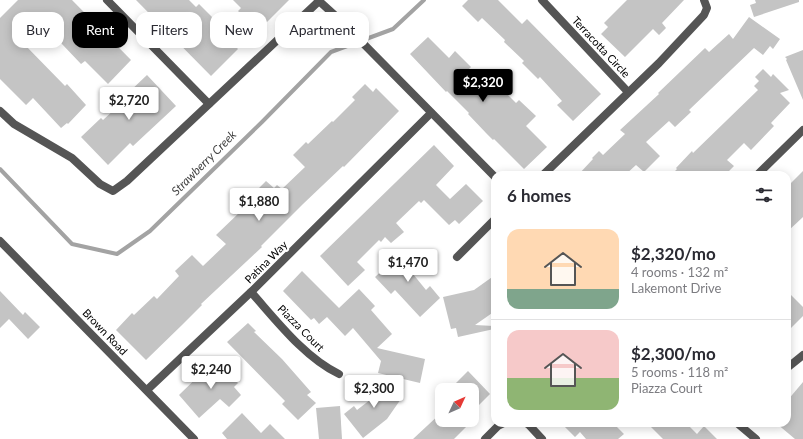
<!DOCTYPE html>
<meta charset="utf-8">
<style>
:root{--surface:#fff;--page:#f7f7f7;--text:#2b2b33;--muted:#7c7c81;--line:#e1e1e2;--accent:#000}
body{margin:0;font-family:Lato,sans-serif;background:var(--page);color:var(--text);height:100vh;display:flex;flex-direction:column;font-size:15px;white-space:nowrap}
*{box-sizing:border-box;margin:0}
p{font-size:13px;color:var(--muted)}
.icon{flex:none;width:22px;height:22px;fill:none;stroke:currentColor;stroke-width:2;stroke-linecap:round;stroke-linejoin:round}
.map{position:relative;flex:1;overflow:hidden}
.sheet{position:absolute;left:491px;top:171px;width:300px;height:256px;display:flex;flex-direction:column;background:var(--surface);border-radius:12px;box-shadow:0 2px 10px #0003}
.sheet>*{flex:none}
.guide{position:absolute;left:12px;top:12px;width:380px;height:36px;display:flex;gap:8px}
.needle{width:26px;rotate:46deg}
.tools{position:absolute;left:435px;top:383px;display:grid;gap:8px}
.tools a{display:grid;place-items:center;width:44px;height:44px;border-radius:8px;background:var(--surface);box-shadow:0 2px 10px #0003;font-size:20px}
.price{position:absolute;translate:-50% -34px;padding:0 9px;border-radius:4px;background:#fff;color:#222;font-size:13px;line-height:26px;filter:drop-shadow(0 1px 2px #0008)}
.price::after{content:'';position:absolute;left:50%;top:24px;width:12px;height:9px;margin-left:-6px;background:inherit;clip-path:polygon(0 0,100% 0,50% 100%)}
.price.selected{background:var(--accent);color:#fff}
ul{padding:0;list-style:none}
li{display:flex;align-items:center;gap:12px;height:100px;padding:0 16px}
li+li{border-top:1px solid var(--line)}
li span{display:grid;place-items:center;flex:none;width:112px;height:80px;border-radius:12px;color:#555}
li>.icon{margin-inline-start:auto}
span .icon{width:48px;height:48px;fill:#fffc;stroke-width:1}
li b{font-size:17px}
h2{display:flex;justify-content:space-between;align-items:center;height:48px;padding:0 16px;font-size:17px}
.pill{padding:0 14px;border-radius:12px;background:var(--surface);box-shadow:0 2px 10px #0003;font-size:14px;line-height:36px}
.pill.selected{background:var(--accent);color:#fff}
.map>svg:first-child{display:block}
</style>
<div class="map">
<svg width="803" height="439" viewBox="0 0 803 439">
<rect width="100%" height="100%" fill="#fff"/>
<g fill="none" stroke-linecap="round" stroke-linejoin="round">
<polyline stroke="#a3a3a3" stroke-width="4" points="0,169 72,244 117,254 150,231 262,122 331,52 393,29 424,0"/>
</g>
<g fill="#c4c4c4">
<polygon points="18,0 72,0 131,60 108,84 85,61 81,64 43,24 24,44 65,86 67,84 86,105 68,124 67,123 61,128 33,98 26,105 0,79 0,18"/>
<polygon points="136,0 189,0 196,7 199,4 218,23 215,26 238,49 211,76"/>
<polygon points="233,0 289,0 258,31 238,11 241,8"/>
<polygon points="468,0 498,0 522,24 527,19 601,94 573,121 557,105 562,101 540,77 538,79 522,63 524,61 504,42 505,40 482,18 478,22 462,6"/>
<polygon points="627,0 684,0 662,23 666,28 659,35 653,29 625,57 601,34 608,27 604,23"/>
<polygon points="755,0 799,0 799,2 754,17 750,5 756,3"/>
<polygon points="749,17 780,39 773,49 770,46 763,55 754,48 689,110 691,112 675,127 669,121 646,142 660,156 644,172 636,165 625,175 578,175 593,159 592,158 599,151 603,155 625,134 620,130 659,94 658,93 705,48 709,52 729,34 733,39"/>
<polygon points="428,37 449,58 455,51 471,67 469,69 491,91 497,84 516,103 519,100 536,116 526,126 547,147 524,169 494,139 493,140 486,133 468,114 469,113 447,91 446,92 410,54"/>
<polygon points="803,50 803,100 786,60 787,59 785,57"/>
<polygon points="763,69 771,77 773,74 789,90 780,93 790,103 771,123 774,126 751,150 744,143 727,160 734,166 725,175 671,175 677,169 676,168 692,151 693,153 758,90 754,86 759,81 755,77"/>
<polygon points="147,75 176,106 133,146 130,143 108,165 81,137 101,118 103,120 129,96 127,94"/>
<polygon points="365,84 373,92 376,88 399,111 344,167 343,166 303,204 261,246 262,247 201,304 202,305 182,325 146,360 116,330 132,313 134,315 154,296 157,299 179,276 175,271 192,255 203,266 226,244 216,235 240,212 237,210 266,181 274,188 277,185 282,189 305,167 293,155 306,142 308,144 332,121 333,122 355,100 352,97"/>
<polygon points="434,145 454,166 436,185 450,199 466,184 483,201 459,224 455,220 449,225 424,200 421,203 419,201 396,223 404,232 391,243 385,237 381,242 379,240 357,262 365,270 348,286 320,256"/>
<polygon points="803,171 803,217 787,232 787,187"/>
<polygon points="405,249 421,267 413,274 426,290 430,286 440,298 420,317 395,290 391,294 375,277"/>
<polygon points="302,271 339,308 359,289 375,306 371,310 392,334 377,348 425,359 420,383 378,373 381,361 353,328 345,336 327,317 319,324 314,318 311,320 283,291"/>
<polygon points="495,275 495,311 475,325 494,326 494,329 458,337 456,328 451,329 443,297 474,290"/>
<polygon points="0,291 23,315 25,312 40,327 28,339 9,319 0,328"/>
<polygon points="787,291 803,307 803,316 787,332"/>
<polygon points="248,323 256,331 254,332 282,359 311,392 307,395 316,403 298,420 282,404 285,401 227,342"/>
<polygon points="215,360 238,383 234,387 241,395 229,407 220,399 199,418 179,395"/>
<polygon points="468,371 490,394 472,412 472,390 449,390"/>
<polygon points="379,379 403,396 387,419 363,438 344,414 354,406 357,410 379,393 372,389"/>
<polygon points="803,382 803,439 795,439 776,423 787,423 787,401"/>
<polygon points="340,406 342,439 319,439 316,408"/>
<polygon points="442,412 442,420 473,420 454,439 413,439"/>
<polygon points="242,413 261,433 270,424 285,439 227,439 222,433"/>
<polygon points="561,423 613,423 624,434 618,439 586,439 580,432 575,437"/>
<polygon points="647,423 686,423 697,434 704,426 717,439 663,439"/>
</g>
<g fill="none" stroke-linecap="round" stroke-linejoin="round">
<g stroke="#555" stroke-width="8">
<polyline points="107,0 209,104"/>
<polyline points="318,0 340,20 495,177"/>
<polyline points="542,0 628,92"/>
<polyline points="0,111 14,124 72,158 100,184 113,191 127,181 319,1"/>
<polyline points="543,175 659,63 704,15 707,8 704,0"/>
<polyline points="757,175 803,130"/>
<polyline points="0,241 194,439"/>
<polyline points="457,257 495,219"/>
<path d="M251,292C276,320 305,358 339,374"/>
<polyline points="787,368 803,355"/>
<polyline points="147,390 251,292 431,113"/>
<polyline points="526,423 529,425 542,439"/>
<polyline points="737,423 756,439"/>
<polyline points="485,439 498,426 504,423"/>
</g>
</g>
<g text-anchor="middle" stroke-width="4" stroke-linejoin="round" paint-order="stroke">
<g font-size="11" fill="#000" stroke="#fff">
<text transform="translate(601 47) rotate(47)" y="4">Terracotta Circle</text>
<text transform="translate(266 262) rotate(-45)" y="4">Patina Way</text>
<text transform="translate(301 328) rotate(45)" y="4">Piazza Court</text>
<text transform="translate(105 332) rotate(46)" y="4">Brown Road</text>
</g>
<g font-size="12" font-style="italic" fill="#444" stroke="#fff">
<text transform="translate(204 163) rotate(-45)" y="4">Strawberry Creek</text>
</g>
</g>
</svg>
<div class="tools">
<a><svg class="needle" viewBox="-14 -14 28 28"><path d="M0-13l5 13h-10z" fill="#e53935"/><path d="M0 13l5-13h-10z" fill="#7c7c81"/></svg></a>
</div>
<b class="price selected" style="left:483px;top:103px">$2,320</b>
<b class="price" style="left:129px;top:121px">$2,720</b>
<b class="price" style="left:259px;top:222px">$1,880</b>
<b class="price" style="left:408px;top:283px">$1,470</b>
<b class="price" style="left:211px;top:390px">$2,240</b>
<b class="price" style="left:374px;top:409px">$2,300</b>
<div class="guide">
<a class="pill">Buy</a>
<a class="pill selected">Rent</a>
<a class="pill">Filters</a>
<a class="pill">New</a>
<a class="pill">Apartment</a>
</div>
<section class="sheet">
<h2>6 homes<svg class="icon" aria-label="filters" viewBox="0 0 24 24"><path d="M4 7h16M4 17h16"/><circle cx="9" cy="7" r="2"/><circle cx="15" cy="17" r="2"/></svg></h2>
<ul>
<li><span style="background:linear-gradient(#ffd9b3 75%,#7fa58c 0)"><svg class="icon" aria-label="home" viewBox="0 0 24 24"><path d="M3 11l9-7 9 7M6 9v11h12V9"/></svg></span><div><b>$2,320/mo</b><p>4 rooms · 132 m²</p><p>Lakemont Drive</p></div></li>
<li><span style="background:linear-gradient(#f6c9c9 60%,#8fb573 0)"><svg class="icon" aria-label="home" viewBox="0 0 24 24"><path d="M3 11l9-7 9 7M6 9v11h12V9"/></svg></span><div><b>$2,300/mo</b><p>5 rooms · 118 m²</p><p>Piazza Court</p></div></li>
</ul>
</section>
</div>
